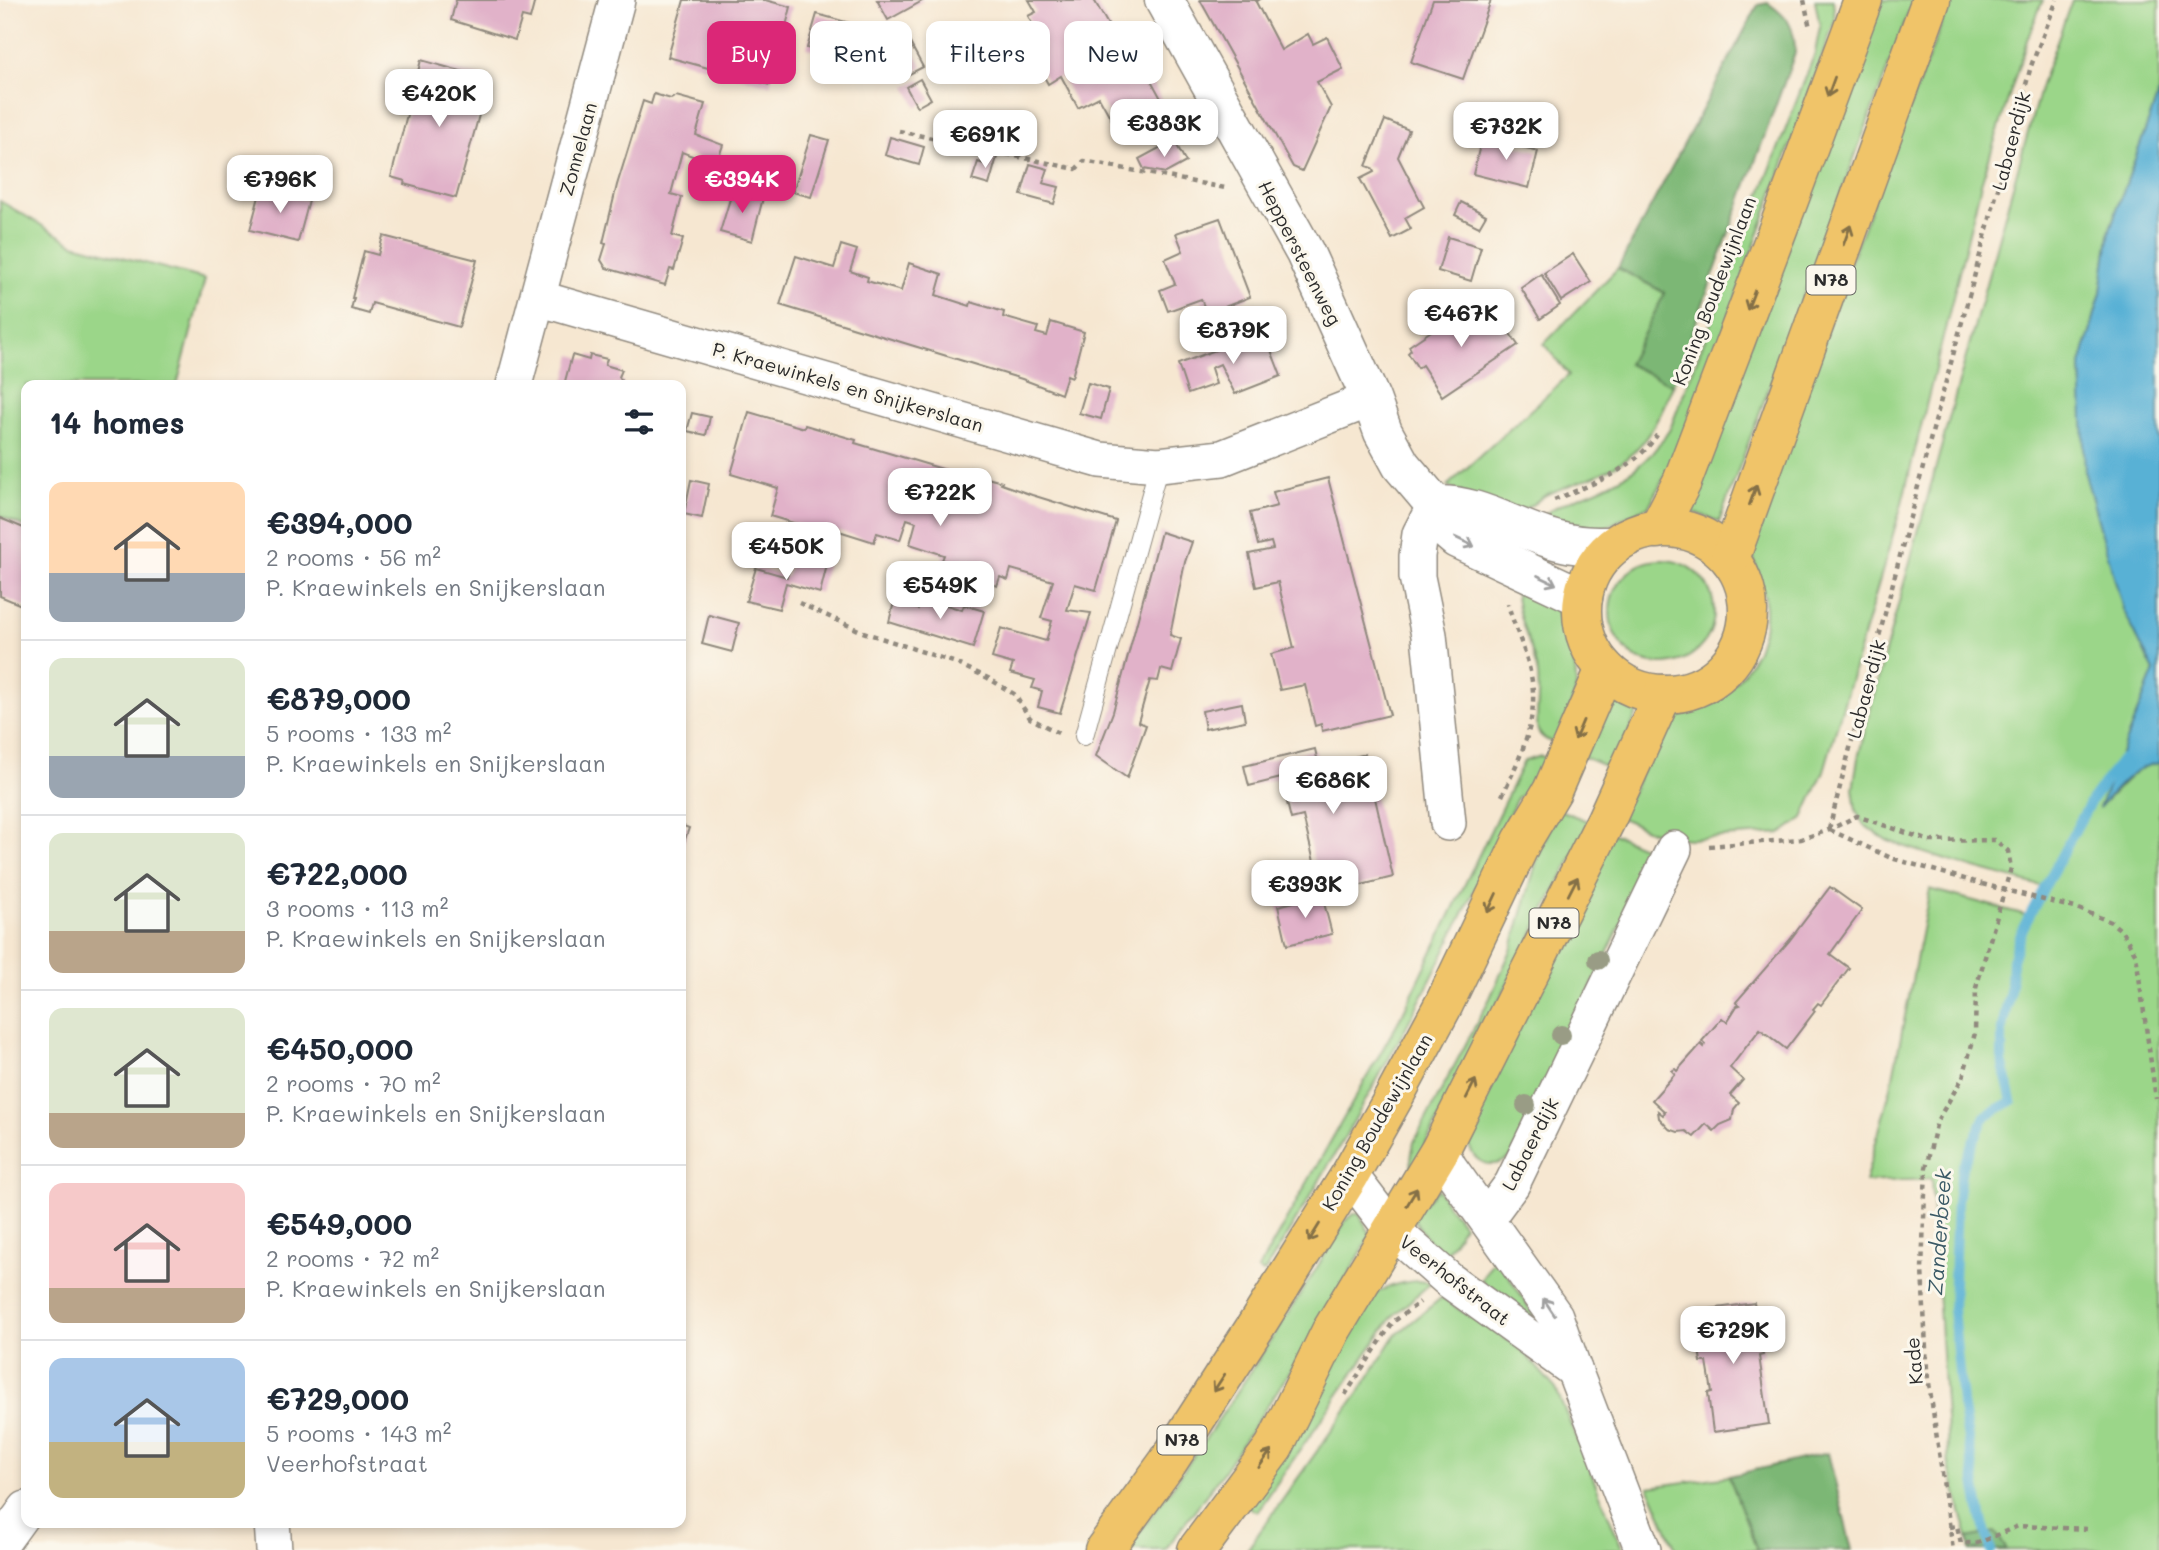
<!DOCTYPE html>
<meta charset="utf-8">
<style>
:root{--surface:#fff;--page:#f6f6f7;--text:#1f2937;--muted:#747a83;--line:#e0e1e3;--accent:#db2777}
body{margin:0;font-family:Mali,sans-serif;background:var(--page);color:var(--text);height:100vh;display:flex;flex-direction:column;font-size:26px;white-space:nowrap}
*{box-sizing:border-box;margin:0}
p{font-size:23px;color:var(--muted)}
.icon{flex:none;width:38px;height:38px;fill:none;stroke:currentColor;stroke-width:2;stroke-linecap:round;stroke-linejoin:round}
.map{position:relative;flex:1;overflow:hidden}
.panel{position:absolute;left:21px;top:380px;width:665px;height:1148px;display:flex;flex-direction:column;background:var(--surface);border-radius:14px;box-shadow:0 4px 10px #0003}
.panel>*{flex:none}
.top-card{position:absolute;left:707px;top:21px;width:665px;height:63px;display:flex;gap:14px}
.price{position:absolute;translate:-50% -60px;padding:0 16px;border-radius:14px;background:#fff;color:#222;font-size:23px;line-height:46px;filter:drop-shadow(0 2px 4px #0008)}
.price::after{content:'';position:absolute;left:50%;top:42px;width:21px;height:16px;margin-left:-10px;background:inherit;clip-path:polygon(0 0,100% 0,50% 100%)}
.price.selected{background:var(--accent);color:#fff}
ul{padding:0;list-style:none}
li{display:flex;align-items:center;gap:21px;height:175px;padding:0 28px}
li+li{border-top:2px solid var(--line)}
li span{display:grid;place-items:center;flex:none;width:196px;height:140px;border-radius:14px;color:#555}
li>.icon{margin-inline-start:auto}
span .icon{width:84px;height:84px;fill:#fffc;stroke-width:1}
li b{font-size:30px}
h2{display:flex;justify-content:space-between;align-items:center;height:84px;padding:0 28px;font-size:30px}
.tag{padding:0 24px;border-radius:14px;background:var(--surface);box-shadow:0 4px 10px #0003;font-size:24px;line-height:63px}
.tag.selected{background:var(--accent);color:#fff}
.map>svg:first-child{display:block}
</style>
<div class="map">
<svg width="2159" height="1550" viewBox="0 0 2159 1550">
<rect width="100%" height="100%" fill="#fbf7ec"/>
<filter id="ink" filterUnits="userSpaceOnUse"><feTurbulence type="fractalNoise" baseFrequency=".0143" numOctaves="2"/><feDisplacementMap in="SourceGraphic" scale="14" xChannelSelector="R" yChannelSelector="G"/><feConvolveMatrix kernelMatrix="1 2 1 2 8 2 1 2 1" color-interpolation-filters="sRGB"/></filter>
<filter id="wash" filterUnits="userSpaceOnUse"><feTurbulence type="fractalNoise" baseFrequency=".00686" numOctaves="4" result="noise"/><feDisplacementMap in="SourceGraphic" scale="28" xChannelSelector="R" yChannelSelector="G"/><feGaussianBlur stdDeviation="1.57" result="paint"/><feColorMatrix in="noise" values="0 0 0 0 0 0 0 0 0 0 0 0 0 0 0 0 0 1.4 0 .05"/><feComposite in="paint" operator="in"/></filter>
<g filter="url(#wash)">
<rect width="100%" height="100%" fill="#f6e7d1"/>
<g fill="#9bd689" stroke="#63805a" stroke-width="2">
<path d="M1815,0H1833L1835,20L1687,434L1649,506L1608,526L1594,530L1541,518C1553,506 1569,501 1584,495C1624,479 1647,466 1670,429L1815,53L1820,27Z"/>
<polygon points="1877,0 1913,0 1719,522 1688,510"/>
<polygon points="1951,0 2043,0 2027,40 1981,184 1901,507 1824,771 1803,818 1782,833 1691,839 1664,837 1619,817 1663,731 1681,715 1715,700 1726,692 1744,673 1757,650 1765,625 1765,598 1751,548 1855,249"/>
<path d="M2072,0H2159V92L2110,229L2101,292L2081,365L2086,474L2123,609L2154,671L2100,806C2120,790 2131,766 2159,763V1550H2007L1995,1532L1968,1538L1949,1466L1931,1179L1865,1182L1891,1087L1930,889L2026,915L2044,887L1949,861L1888,841L1864,825L1856,811L1853,788L1858,758L1883,660L2001,229L2042,82Z"/>
<polygon points="0,201 74,244 205,279 177,385 26,385 26,527 0,516"/>
<path d="M1618,268L1665,293L1629,363L1673,385C1660,416 1646,449 1615,466C1595,478 1571,484 1550,493C1539,497 1530,510 1518,511C1494,512 1469,495 1447,486L1569,375L1544,344Z"/>
<circle cx="1662" cy="612" r="52"/>
<path d="M1516,579C1528,587 1542,594 1552,604C1565,619 1580,674 1575,693C1570,710 1561,728 1555,744C1549,741 1541,738 1538,731C1535,723 1540,689 1538,675C1533,643 1512,613 1516,579Z"/>
<polygon points="1608,697 1639,709 1612,769 1581,756"/>
<path d="M1541,756L1549,759L1537,785L1517,798C1489,858 1462,918 1432,977C1381,1078 1323,1176 1264,1273L1258,1270L1403,1013L1524,761Z"/>
<polygon points="1557,809 1590,822 1411,1173 1411,1158 1414,1142 1490,998 1512,948 1537,860"/>
<path d="M1611,833L1645,848L1652,858L1511,1157C1490,1172 1469,1162 1468,1136Z"/>
<polygon points="1438,1189 1445,1202 1464,1225 1445,1254 1427,1239 1412,1216"/>
<path d="M1353,1214H1359L1371,1235L1309,1343L1221,1475L1165,1550H1127C1205,1443 1278,1333 1346,1220Z"/>
<polygon points="1496,1256 1537,1321 1481,1280"/>
<path d="M1418,1281L1431,1283L1393,1316L1257,1512L1247,1506L1364,1301C1382,1289 1396,1282 1418,1281Z"/>
<polygon points="1441,1298 1520,1348 1556,1389 1623,1550 1247,1550 1366,1382 1395,1336"/>
<polygon points="1729,1476 1757,1550 1676,1550 1649,1487"/>
</g>
<g fill="#7cb775" stroke="#547150" stroke-width="2">
<path d="M1768,3C1789,18 1795,27 1795,53L1673,385L1628,364L1665,293L1618,268L1758,5Z"/>
<polygon points="1828,1453 1852,1550 1757,1550 1729,1476"/>
<polygon points="1995,1532 2007,1550 1970,1550 1968,1538"/>
</g>
<path fill="#58b1d5" stroke="#426e80" stroke-width="2" d="M2159,92V763C2132,766 2116,789 2099,808L2154,671L2123,609L2085,474L2081,365L2101,292L2110,229Z"/>
<g fill="none" stroke-linecap="round" stroke-linejoin="round">
<polyline stroke="#58b1d5" stroke-width="10" points="1991,1550 1981,1516 1962,1403 1953,1309 1957,1201 1962,1167 1985,1116 2012,1101 2002,1061 2002,1028 2011,986 2012,960 2023,928 2066,847 2091,801 2122,759"/>
</g>
<g id="blocks">
<g fill="#e1b2c9">
<polygon points="456,0 535,0 530,19 522,17 515,40 451,20"/>
<polygon points="684,0 765,0 791,7 783,37 766,33 760,56 776,60 770,85 668,57"/>
<polygon points="877,0 924,0 888,20"/>
<polygon points="1029,0 1094,0 1119,44 1129,40 1175,124 1139,144 1128,125 1118,131 1099,97 1078,108 1061,76 1048,84 1031,53 1044,46 1028,16 1036,12"/>
<polygon points="1200,0 1259,0 1256,2 1281,50 1308,34 1313,44 1327,37 1343,69 1317,82 1331,107 1302,171 1293,167"/>
<polygon points="1433,0 1491,0 1463,79 1411,62"/>
<polygon points="817,14 871,29 862,63 807,48"/>
<polygon points="910,43 923,67 900,79 887,55"/>
<polygon points="421,60 489,79 456,198 404,184 405,181 391,177"/>
<polygon points="920,79 931,99 917,107 906,87"/>
<polygon points="654,94 671,99 676,96 705,104 696,135 723,145 716,165 682,152 671,194 682,197 672,236 683,239 674,270 670,269 665,285 606,268 601,260 606,244 603,243 617,185 643,101 651,104"/>
<polygon points="996,118 1004,133 988,141 980,127"/>
<polygon points="1385,120 1409,130 1398,157 1424,207 1405,218 1411,229 1392,239 1360,179 1374,172 1372,168 1366,166"/>
<polygon points="811,135 829,140 811,197 793,192"/>
<polygon points="890,137 924,147 919,165 885,155"/>
<polygon points="1482,137 1538,151 1529,188 1473,174"/>
<polygon points="1174,140 1186,162 1166,173 1144,169 1139,159"/>
<polygon points="987,154 997,157 989,185 972,180 978,162 984,164"/>
<polygon points="1030,164 1048,169 1043,183 1059,187 1054,204 1021,195"/>
<polygon points="261,189 309,201 298,242 250,230"/>
<polygon points="733,189 763,198 752,241 720,232"/>
<polygon points="1461,202 1486,215 1479,227 1455,215"/>
<polygon points="1220,218 1250,297 1207,314 1201,299 1168,311 1160,290 1175,284 1165,259 1183,251 1176,233"/>
<polygon points="383,236 477,260 459,327 372,303 369,314 351,309 354,298 352,298 364,251 378,255"/>
<polygon points="1448,237 1481,247 1471,281 1438,271"/>
<polygon points="841,245 857,250 850,271 868,277 867,281 901,291 909,263 942,274 936,295 970,306 971,302 1004,312 1003,317 1038,327 1036,333 1047,336 1051,322 1084,332 1072,377 1067,375 1061,394 1022,379 780,305 796,256 834,268"/>
<polygon points="1573,254 1591,282 1561,301 1544,273"/>
<polygon points="1541,274 1560,305 1540,319 1521,288"/>
<polygon points="1492,308 1518,345 1442,396 1422,365 1418,368 1408,353 1411,350 1409,346 1455,315 1464,327"/>
<polygon points="1264,332 1281,376 1235,394 1220,364 1211,368 1216,384 1188,394 1178,364"/>
<polygon points="572,355 589,360 590,355 607,359 605,365 622,370 619,377 624,385 564,385"/>
<polygon points="1088,383 1109,389 1101,419 1079,413"/>
<polygon points="749,412 804,428 805,425 856,440 855,443 966,476 986,481 987,478 1002,482 1001,484 1032,495 1116,521 1096,590 1075,584 1067,610 1091,613 1060,713 1038,707 1042,691 1032,688 1035,680 1010,673 1013,664 992,658 1001,628 1046,641 1052,621 1041,618 1053,581 1011,569 1008,580 1000,577 997,586 979,580 982,572 942,560 944,555 910,544 916,522 907,519 900,540 877,533 874,542 839,531 837,536 770,516 778,488 731,474"/>
<polygon points="692,413 710,417 706,435 687,431"/>
<polygon points="1328,478 1390,715 1322,731 1321,724 1315,726 1305,685 1280,690 1271,654 1294,648 1278,582 1256,587 1249,554 1273,549 1271,542 1258,545 1250,513 1277,506 1273,492"/>
<polygon points="691,480 709,484 702,518 684,514"/>
<polygon points="0,518 26,529 26,607 0,596"/>
<polygon points="1161,532 1192,542 1185,562 1170,635 1181,639 1172,672 1161,669 1158,681 1150,680 1138,722 1146,725 1127,778 1096,756 1113,712"/>
<polygon points="793,556 827,565 820,593 786,583 779,609 746,601 756,568 787,577"/>
<polygon points="922,597 962,610 964,605 984,611 973,648 889,622 894,602 918,609"/>
<polygon points="709,615 739,623 732,652 702,644"/>
<polygon points="1242,703 1245,721 1205,729 1202,711"/>
<polygon points="1315,749 1319,767 1365,754 1393,877 1322,895 1303,816 1291,819 1281,778 1249,786 1244,766"/>
<polygon points="681,825 689,828 681,851"/>
<polygon points="1830,887 1862,910 1830,954 1849,968 1821,1005 1818,1003 1813,1009 1815,1011 1786,1049 1760,1029 1730,1068 1743,1080 1730,1095 1739,1103 1734,1109 1732,1120 1720,1125 1714,1131 1706,1124 1694,1137 1686,1131 1678,1132 1669,1129 1659,1118 1658,1111 1663,1115 1665,1112 1652,1100 1675,1074 1672,1071 1675,1069 1677,1071 1701,1044 1704,1047 1705,1044 1702,1041 1722,1018 1727,1022 1737,1006 1740,1005 1736,1002 1789,941"/>
<polygon points="1322,895 1332,934 1287,945 1278,906"/>
<polygon points="1754,1303 1763,1355 1759,1356 1769,1424 1713,1432 1708,1393 1712,1392 1707,1362 1701,1362 1693,1311"/>
</g>
</g>
</g>
<g filter="url(#ink)">
<use href="#blocks" fill-opacity="0" stroke="#90897e" stroke-width="2"/>
<g fill="none" stroke-linecap="round" stroke-linejoin="round">
<g stroke="#90897e" stroke-width="20">
<polyline id="service" points="1084,736 1159,465"/>
</g>
<g stroke="#90897e" stroke-width="38">
<g id="minor">
<polyline points="538,298 1100,460 1159,465 1222,458 1371,399"/>
<polyline points="514,385 617,0"/>
<polyline points="1435,505 1420,534 1417,556 1417,577 1429,635 1448,823"/>
<polyline points="1440,1150 1449,1167 1555,1316 1574,1370 1643,1550"/>
<polyline points="1350,1175 1392,1230 1449,1280 1574,1370"/>
<polyline points="1487,1218 1512,1184 1674,849"/>
<polyline points="272,1522 274,1550"/>
<polyline points="0,1545 26,1509"/>
</g>
</g>
<g stroke="#90897e" stroke-width="41">
<g id="tertiary">
<polyline points="1164,0 1305,253 1371,399 1383,432 1401,465 1435,505 1444,528 1457,539 1583,598"/>
<path d="M1435,505C1480,503 1516,531 1559,541C1577,546 1595,546 1613,546"/>
</g>
</g>
<g stroke="#90897e" stroke-width="41">
<g id="primary">
<circle cx="1665" cy="611" r="83"/>
<polyline points="1658,529 1682,482 1789,200 1863,0"/>
<polyline points="1730,559 1931,0"/>
<polyline points="1104,1550 1168,1462 1256,1326 1350,1175 1394,1097 1444,1004 1522,841 1552,791 1605,669"/>
<polyline points="1197,1550 1274,1447 1331,1331 1440,1150 1606,820 1663,694"/>
</g>
</g>
<g stroke="#90897e" stroke-width="4.5" stroke-dasharray="5 5" stroke-linecap="butt">
<polyline points="1804,0 1810,28"/>
<polyline points="899,131 1076,169 1084,161 1225,188"/>
<path d="M1554,500C1593,483 1632,472 1657,435"/>
<polyline points="799,603 863,632 956,663 988,678 1014,694 1030,718 1060,734"/>
<path d="M1502,796C1521,755 1541,717 1530,671C1525,648 1514,627 1508,604"/>
<polyline points="1829,829 1928,448 2031,66 2057,0"/>
<polyline points="1830,830 1891,858 1982,884"/>
<polyline points="1709,846 1801,839 1829,830 1857,816 1930,841 1995,840 2008,851 2011,868 1976,988 1975,1033 1963,1077 1937,1121 1926,1168 1922,1269 1927,1369 1953,1550"/>
<polyline points="2079,909 2111,922 2122,931 2136,955 2156,1099"/>
<polyline points="1345,1395 1393,1322 1420,1302"/>
<polyline points="1949,1527 1957,1526 1961,1543 1978,1543 2018,1526 2087,1529"/>
</g>
<use href="#service" stroke="#fff" stroke-width="18"/>
<use href="#minor" stroke="#fff" stroke-width="35"/>
<use href="#tertiary" stroke="#fff" stroke-width="38"/>
<use href="#primary" stroke="#f0c469" stroke-width="38"/>
<polyline stroke="#90897e" stroke-width="4.5" stroke-dasharray="5 5" stroke-linecap="butt" points="1982,884 2079,909"/>
</g>
<g fill="#999c85">
<circle cx="1598" cy="960" r="10"/>
<circle cx="1561" cy="1035" r="10"/>
<circle cx="1526" cy="1105" r="10"/>
</g>
<defs><path id="oneway-shaft" d="M-6 0H5M1.5-3L5.5 0L1.5 3" fill="none" stroke-width="1.6" stroke-linecap="round" stroke-linejoin="round" transform="scale(1.75)"/></defs>
<g stroke="#847047">
<use href="#oneway-shaft" transform="translate(1831 87) rotate(110)"/>
<use href="#oneway-shaft" transform="translate(1847 235) rotate(-70)"/>
<use href="#oneway-shaft" transform="translate(1751 300) rotate(111)"/>
<use href="#oneway-shaft" transform="translate(1753 495) rotate(-70)"/>
<use href="#oneway-shaft" transform="translate(1579 730) rotate(113)"/>
<use href="#oneway-shaft" transform="translate(1573 886) rotate(-63)"/>
<use href="#oneway-shaft" transform="translate(1492 903) rotate(115)"/>
<use href="#oneway-shaft" transform="translate(1471 1089) rotate(-63)"/>
<use href="#oneway-shaft" transform="translate(1412 1197) rotate(-59)"/>
<use href="#oneway-shaft" transform="translate(1314 1233) rotate(122)"/>
<use href="#oneway-shaft" transform="translate(1219 1383) rotate(123)"/>
<use href="#oneway-shaft" transform="translate(1265 1459) rotate(-54)"/>
</g>
<g stroke="#a0a0a0">
<use href="#oneway-shaft" transform="translate(1465 542) rotate(26)"/>
<use href="#oneway-shaft" transform="translate(1547 580) rotate(26)"/>
<use href="#oneway-shaft" transform="translate(1549 1307) rotate(-124)"/>
</g>
</g>
<g text-anchor="middle" stroke-width="6" stroke-linejoin="round" paint-order="stroke">
<g fill="#fbf7ec" stroke="#696865" stroke-width="2">
<rect x="1806.5" y="265.5" width="49" height="29" rx="5"/>
<rect x="1529.5" y="908.5" width="49" height="29" rx="5"/>
<rect x="1157.5" y="1425.5" width="49" height="29" rx="5"/>
</g>
<g font-size="18" font-weight="bold" fill="#2b2b2b">
<text x="1831" y="286">N78</text>
<text x="1554" y="929">N78</text>
<text x="1182" y="1446">N78</text>
</g>
<g font-size="19" fill="#2b2b2b" stroke="#fbf7ec">
<text transform="translate(2011 141) rotate(-75)" y="7">Labaerdijk</text>
<text transform="translate(578 149) rotate(-75)" y="7">Zonnelaan</text>
<text transform="translate(1300 253) rotate(63)" y="7">Heppersteenweg</text>
<text transform="translate(1714 291) rotate(-69)" y="7">Koning Boudewijnlaan</text>
<text transform="translate(848 387) rotate(16)" y="7">P. Kraewinkels en Snijkerslaan</text>
<text transform="translate(1866 689) rotate(-75)" y="7">Labaerdijk</text>
<text transform="translate(1377 1122) rotate(-60)" y="7">Koning Boudewijnlaan</text>
<text transform="translate(1530 1144) rotate(-63)" y="7">Labaerdijk</text>
<text transform="translate(1455 1280) rotate(38)" y="7">Veerhofstraat</text>
<text transform="translate(1914 1361) rotate(-95)" y="7">Kade</text>
</g>
<g font-size="21" font-style="italic" fill="#3b5a66" stroke="#fbf7ec">
<text transform="translate(1940 1232) rotate(-86)" y="7">Zanderbeek</text>
</g>
</g>
</svg>
<b class="price" style="left:439px;top:129px">€420K</b>
<b class="price" style="left:1164px;top:159px">€383K</b>
<b class="price" style="left:1506px;top:162px">€732K</b>
<b class="price" style="left:985px;top:170px">€691K</b>
<b class="price" style="left:280px;top:215px">€796K</b>
<b class="price selected" style="left:742px;top:215px">€394K</b>
<b class="price" style="left:1461px;top:349px">€467K</b>
<b class="price" style="left:1233px;top:366px">€879K</b>
<b class="price" style="left:940px;top:528px">€722K</b>
<b class="price" style="left:786px;top:582px">€450K</b>
<b class="price" style="left:940px;top:621px">€549K</b>
<b class="price" style="left:1333px;top:816px">€686K</b>
<b class="price" style="left:1305px;top:920px">€393K</b>
<b class="price" style="left:1733px;top:1366px">€729K</b>
<div class="top-card">
<a class="tag selected">Buy</a>
<a class="tag">Rent</a>
<a class="tag">Filters</a>
<a class="tag">New</a>
</div>
<section class="panel">
<h2>14 homes<svg class="icon" aria-label="filters" viewBox="0 0 24 24"><path d="M4 7h16M4 17h16"/><circle cx="9" cy="7" r="2"/><circle cx="15" cy="17" r="2"/></svg></h2>
<ul>
<li><span style="background:linear-gradient(#ffd9b3 65%,#9aa5b1 0)"><svg class="icon" aria-label="home" viewBox="0 0 24 24"><path d="M3 11l9-7 9 7M6 9v11h12V9"/></svg></span><div><b>€394,000</b><p>2 rooms · 56 m²</p><p>P. Kraewinkels en Snijkerslaan</p></div></li>
<li><span style="background:linear-gradient(#dfe7d0 70%,#9aa5b1 0)"><svg class="icon" aria-label="home" viewBox="0 0 24 24"><path d="M3 11l9-7 9 7M6 9v11h12V9"/></svg></span><div><b>€879,000</b><p>5 rooms · 133 m²</p><p>P. Kraewinkels en Snijkerslaan</p></div></li>
<li><span style="background:linear-gradient(#dfe7d0 70%,#b9a48a 0)"><svg class="icon" aria-label="home" viewBox="0 0 24 24"><path d="M3 11l9-7 9 7M6 9v11h12V9"/></svg></span><div><b>€722,000</b><p>3 rooms · 113 m²</p><p>P. Kraewinkels en Snijkerslaan</p></div></li>
<li><span style="background:linear-gradient(#dfe7d0 75%,#b9a48a 0)"><svg class="icon" aria-label="home" viewBox="0 0 24 24"><path d="M3 11l9-7 9 7M6 9v11h12V9"/></svg></span><div><b>€450,000</b><p>2 rooms · 70 m²</p><p>P. Kraewinkels en Snijkerslaan</p></div></li>
<li><span style="background:linear-gradient(#f6c9c9 75%,#b9a48a 0)"><svg class="icon" aria-label="home" viewBox="0 0 24 24"><path d="M3 11l9-7 9 7M6 9v11h12V9"/></svg></span><div><b>€549,000</b><p>2 rooms · 72 m²</p><p>P. Kraewinkels en Snijkerslaan</p></div></li>
<li><span style="background:linear-gradient(#a9c7e8 60%,#c2b280 0)"><svg class="icon" aria-label="home" viewBox="0 0 24 24"><path d="M3 11l9-7 9 7M6 9v11h12V9"/></svg></span><div><b>€729,000</b><p>5 rooms · 143 m²</p><p>Veerhofstraat</p></div></li>
</ul>
</section>
</div>
